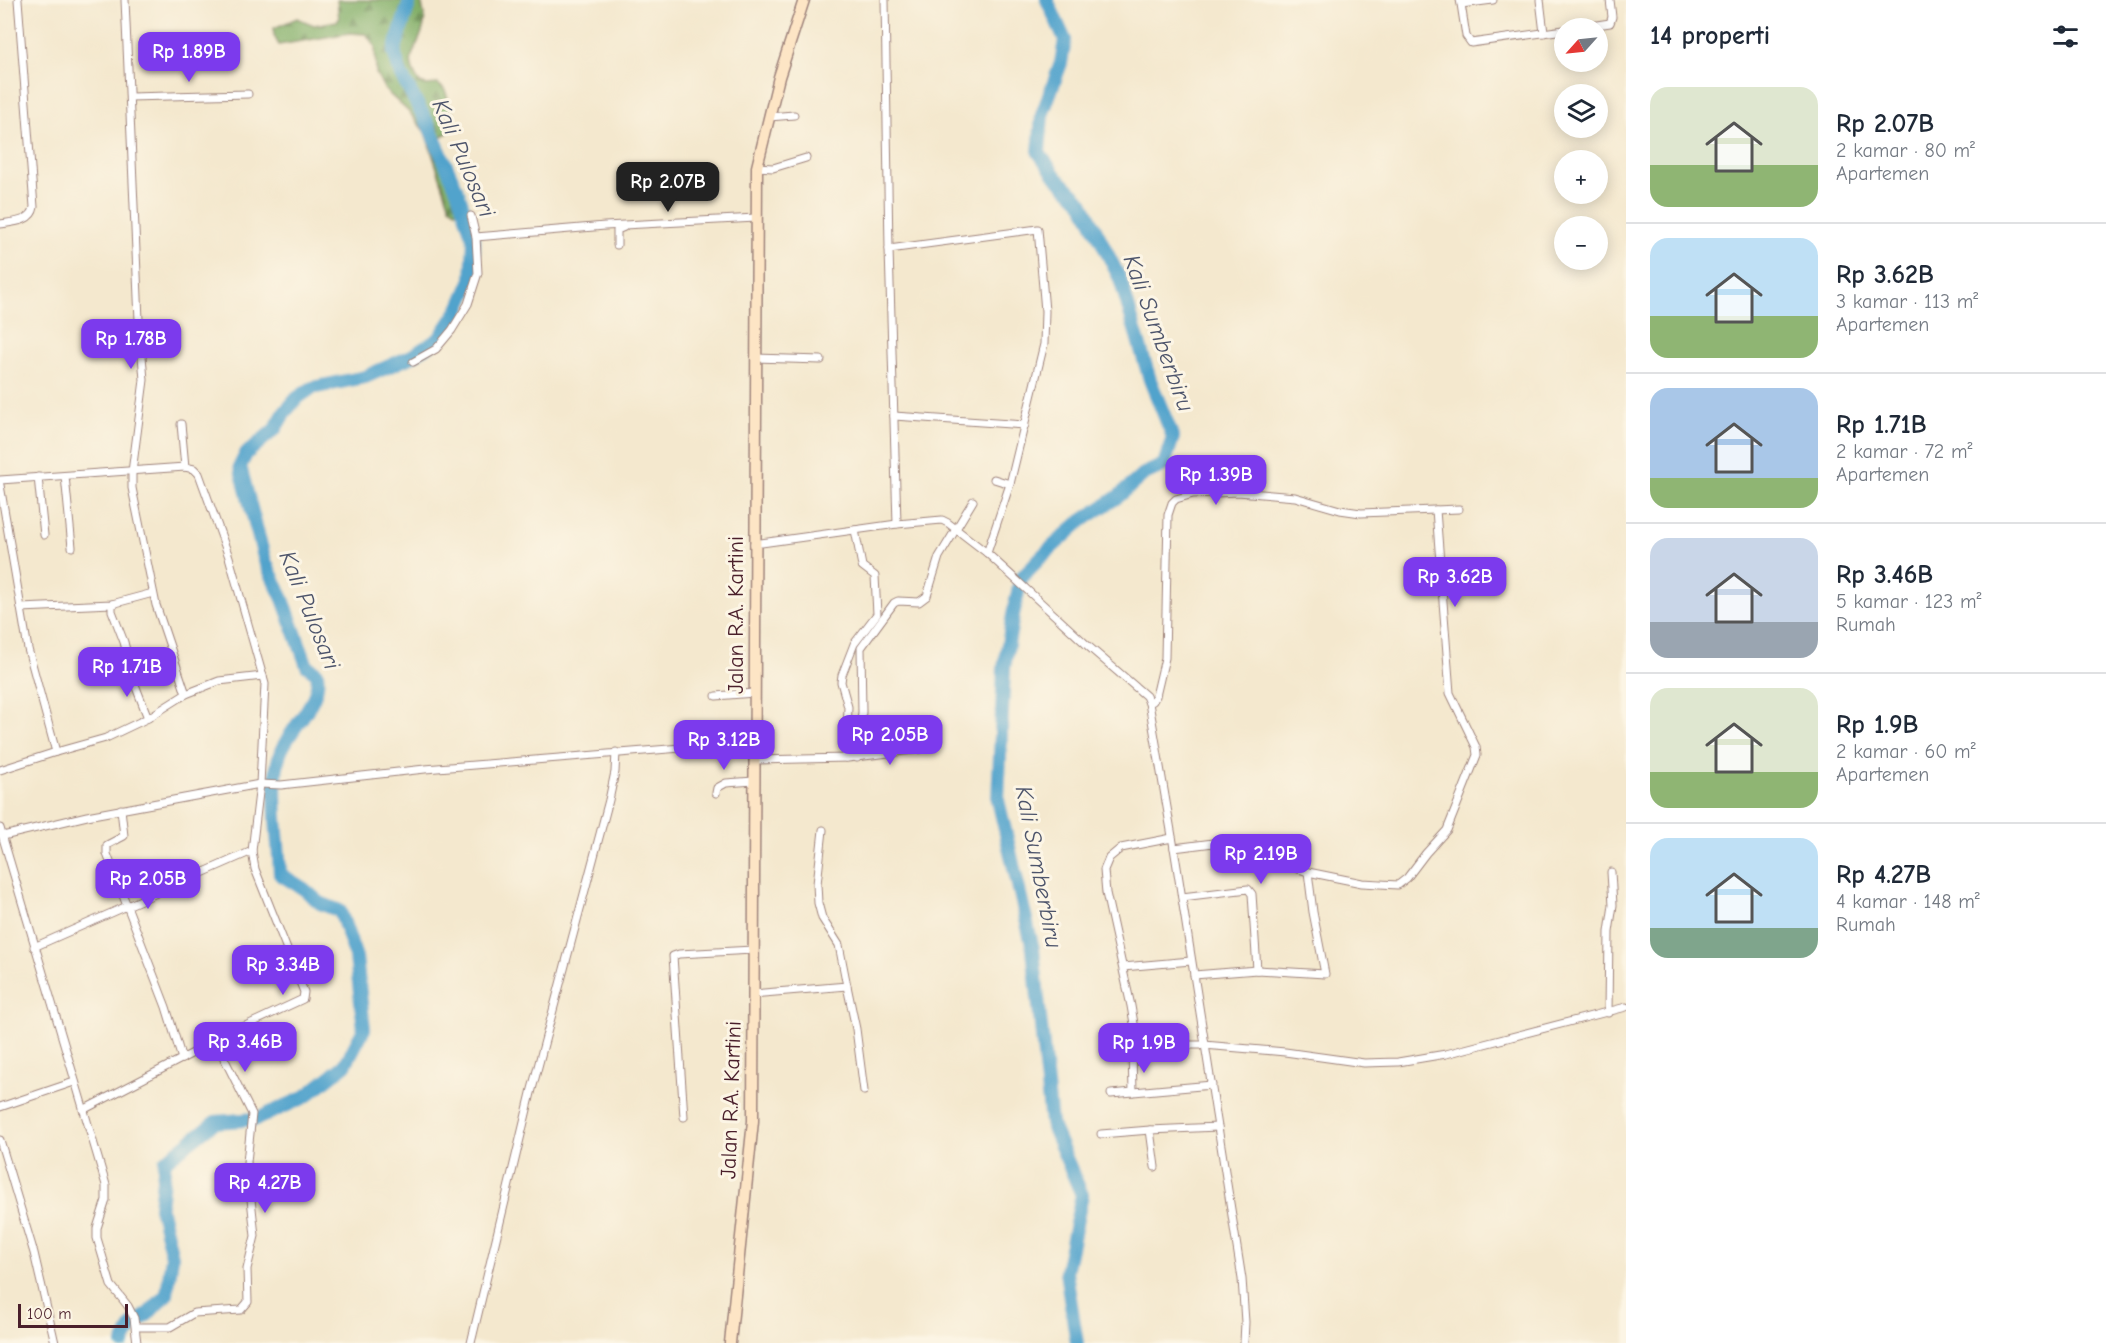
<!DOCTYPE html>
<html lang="id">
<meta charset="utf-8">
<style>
:root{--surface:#fff;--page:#f2f2f3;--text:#1f2937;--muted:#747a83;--line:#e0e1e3;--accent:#7c3aed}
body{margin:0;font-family:"Comic Neue",sans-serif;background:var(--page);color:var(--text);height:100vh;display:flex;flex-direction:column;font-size:22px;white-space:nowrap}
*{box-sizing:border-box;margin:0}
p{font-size:20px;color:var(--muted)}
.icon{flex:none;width:33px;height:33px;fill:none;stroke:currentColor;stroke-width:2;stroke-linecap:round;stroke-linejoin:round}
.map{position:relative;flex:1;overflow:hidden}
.drawer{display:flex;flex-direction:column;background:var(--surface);width:480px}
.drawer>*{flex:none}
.needle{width:39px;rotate:243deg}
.tools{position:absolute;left:1554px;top:18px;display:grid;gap:12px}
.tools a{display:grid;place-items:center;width:54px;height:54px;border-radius:50%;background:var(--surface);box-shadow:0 3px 15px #0003;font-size:30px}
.scale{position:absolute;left:18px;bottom:15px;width:110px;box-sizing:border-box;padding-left:6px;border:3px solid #4a1f2b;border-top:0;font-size:16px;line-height:21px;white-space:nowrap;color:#4a1f2b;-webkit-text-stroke:4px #fcf5e5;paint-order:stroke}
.price{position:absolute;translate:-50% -51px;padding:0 14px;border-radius:12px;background:var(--accent);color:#fff;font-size:20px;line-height:39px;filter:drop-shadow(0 2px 3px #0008)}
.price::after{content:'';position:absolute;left:50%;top:36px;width:18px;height:14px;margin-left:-9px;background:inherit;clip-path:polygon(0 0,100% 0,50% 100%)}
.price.current{background:#222;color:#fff}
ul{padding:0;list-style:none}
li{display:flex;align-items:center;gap:18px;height:150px;padding:0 24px}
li+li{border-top:2px solid var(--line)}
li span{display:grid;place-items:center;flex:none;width:168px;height:120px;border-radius:18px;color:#555}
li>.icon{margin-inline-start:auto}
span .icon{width:72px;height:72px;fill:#fffc;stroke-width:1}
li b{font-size:26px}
h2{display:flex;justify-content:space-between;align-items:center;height:72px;padding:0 24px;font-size:26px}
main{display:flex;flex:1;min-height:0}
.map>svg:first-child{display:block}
</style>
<main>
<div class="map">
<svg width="1626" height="1343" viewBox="0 0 1626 1343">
<defs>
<pattern id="forest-firs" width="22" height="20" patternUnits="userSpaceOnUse" patternTransform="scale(1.5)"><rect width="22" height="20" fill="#82af67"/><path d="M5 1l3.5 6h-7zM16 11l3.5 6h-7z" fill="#6c8e55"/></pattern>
</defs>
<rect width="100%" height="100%" fill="#fcf5e5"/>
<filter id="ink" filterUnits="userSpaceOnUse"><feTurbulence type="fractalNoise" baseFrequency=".0167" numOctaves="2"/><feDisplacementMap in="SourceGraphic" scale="12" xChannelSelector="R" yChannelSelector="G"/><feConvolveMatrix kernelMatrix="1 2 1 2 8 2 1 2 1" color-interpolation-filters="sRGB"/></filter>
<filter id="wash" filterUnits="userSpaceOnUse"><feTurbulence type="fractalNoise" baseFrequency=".008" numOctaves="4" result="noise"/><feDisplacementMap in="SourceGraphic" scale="24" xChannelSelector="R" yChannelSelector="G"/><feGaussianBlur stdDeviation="1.35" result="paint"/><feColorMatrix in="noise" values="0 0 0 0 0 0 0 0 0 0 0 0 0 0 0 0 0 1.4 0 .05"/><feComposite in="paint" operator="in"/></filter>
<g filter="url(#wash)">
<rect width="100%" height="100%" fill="#f4e8ce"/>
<path fill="url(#forest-firs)" stroke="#666749" stroke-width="1.5" d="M337,0H421C422,8 426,16 424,24C420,50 400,55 420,83L426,85L438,84L445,90L457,127C450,134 442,133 436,141L463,208L455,211L450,207L425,132L410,113L385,90L376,73L375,46L366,34L350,33L279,45C276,39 272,35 274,28L297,18L314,25L337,21L339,19Z"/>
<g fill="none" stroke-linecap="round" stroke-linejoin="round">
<g stroke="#51a3cc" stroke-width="14">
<polyline points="1047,0 1065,40 1061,63 1042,115 1039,153 1057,178 1082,202 1120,279 1150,380 1173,437 1164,465 1144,474 1119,496 1080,522 1041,557 1021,578 1013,615 1004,668 998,800 1033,949 1051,1123 1082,1195 1066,1272 1077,1343"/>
<path d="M123,1343L133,1324L146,1316L167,1294L172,1256L160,1207L165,1161L215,1122L257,1119L305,1097L345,1065L364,1029L356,957L340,911L320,903L304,889L280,874C279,841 269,781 281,751C292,726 322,701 317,673L307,666L283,599L265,561L240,466L246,454L275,429L285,412L297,398L312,388L365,377L412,356L439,339L459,309L472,279L474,241L458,192L428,124L401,75L394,52L410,0"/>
</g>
</g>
</g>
<g filter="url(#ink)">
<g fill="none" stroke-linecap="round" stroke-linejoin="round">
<g stroke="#9f847c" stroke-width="9">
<g id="street">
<polyline points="125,0 139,320 144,380 132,472 132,488 156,605 186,694 148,718"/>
<polyline points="885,0 889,249 897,524"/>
<polyline points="1460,0 1461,4 1493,0"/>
<polyline points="1540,0 1544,33"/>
<polyline points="1461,4 1466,36 1471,43 1564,30"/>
<polyline points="1577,28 1610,23 1612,17 1610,0"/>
<polyline points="130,97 248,94"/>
<polyline points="769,117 794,115"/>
<polyline points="757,167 773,168 806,158"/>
<polyline points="471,216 476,237"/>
<path d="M0,224C12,222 32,222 34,207L18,0"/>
<polyline points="617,245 617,230 624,227"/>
<polyline points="889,249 1038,229 1045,311 1044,344 1010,484 987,553"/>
<polyline points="755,358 821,360"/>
<polyline points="413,362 436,349 452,330 468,304 478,273 476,237 605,226 756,218"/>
<polyline points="894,416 1025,425"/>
<polyline points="181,424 185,467"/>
<polyline points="65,476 72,547"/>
<polyline points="38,477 44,535"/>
<polyline points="994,479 1010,484"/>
<polyline points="0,480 185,467 194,469 199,474 229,557 265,684 260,784 281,785 425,769 754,742"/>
<polyline points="0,485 28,649 56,752 0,770"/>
<polyline points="754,544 897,524 942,520 948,523 987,553 1088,646 1146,696 1149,703 1174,848 1242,1279 1245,1322 1244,1343"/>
<polyline points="21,608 112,604 153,593"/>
<polyline points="186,694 219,681 263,676"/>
<polyline points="716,696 754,693"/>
<polyline points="1149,703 1153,701 1156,696 1165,658 1168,515 1172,503 1176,499 1193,494 1238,492 1295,497 1340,510 1361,513 1459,509"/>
<polyline points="56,752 106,738 148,718 134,682 124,642 112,611 112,604"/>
<polyline points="846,758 848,707 841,682 842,675 854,644 877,614 875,576 862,566 855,530"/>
<polyline points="857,758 862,712 861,648 894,603 898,601 919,602 927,596 939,557 973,501"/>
<polyline points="754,760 848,758 921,749"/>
<polyline points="716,793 717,788 726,783 754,781"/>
<polyline points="121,809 124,836 107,845 107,854 166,1007 182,1059"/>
<polyline points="0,828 106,1185 106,1200 97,1228 97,1238 111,1285 128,1306 134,1318 137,1343"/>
<polyline points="3,836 87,816 260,784 252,851 255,869 304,992 303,999 243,1027 83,1110"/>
<polyline points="1172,838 1121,848 1109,858 1104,870 1106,893 1131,1006 1138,1047 1148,1045 1204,1045 1285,1052 1364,1063 1398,1062 1446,1054 1626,1007"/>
<polyline points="1174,848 1221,842 1243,843 1274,861 1308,872 1362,883 1398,885 1407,878 1426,853 1447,830 1477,755 1476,747 1450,693 1436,510"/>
<polyline points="1182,897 1248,889 1252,894 1257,970"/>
<polyline points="34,947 252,851"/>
<polyline points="1123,967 1191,961"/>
<polyline points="1194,975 1257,970 1325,974 1313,912 1308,872"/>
<polyline points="847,986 856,1029 864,1091"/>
<polyline points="753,994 847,986 839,945 822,918 818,903 817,884 823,830"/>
<polyline points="1608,1013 1609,932 1613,905 1611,872"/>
<polyline points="1133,1092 1132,1051 1138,1047"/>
<polyline points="1111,1094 1212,1085"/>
<polyline points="0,1107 74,1082"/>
<polyline points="684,1117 673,956 679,954 753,950"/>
<polyline points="1101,1134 1150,1130"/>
<polyline points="0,1140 34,1253 55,1343"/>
<polyline points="1155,1167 1150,1130 1218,1127"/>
<polyline points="136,1327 170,1327 194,1313 241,1310 248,1302 247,1269 255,1236 247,1162 252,1114 216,1042"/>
<polyline points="471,1343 531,1093 609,800 615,772 616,752"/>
</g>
</g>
<g stroke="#9f847c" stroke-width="13">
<polyline id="secondary" points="730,1343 753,1121 757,167 779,77 804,0"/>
</g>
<use href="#street" stroke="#fff" stroke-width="7"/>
<use href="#secondary" stroke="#fde5c5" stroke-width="10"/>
</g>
</g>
<g text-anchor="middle" stroke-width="6" stroke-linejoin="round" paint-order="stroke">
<g font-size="22" fill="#4a1f2b" stroke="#fcf5e5">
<text transform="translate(735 615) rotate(-90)" y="8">Jalan R.A. Kartini</text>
<text transform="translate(730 1100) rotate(-88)" y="8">Jalan R.A. Kartini</text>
</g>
<g font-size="24" font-style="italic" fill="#4d546b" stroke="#fcf5e5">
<text transform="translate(464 158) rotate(67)" y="8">Kali Pulosari</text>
<text transform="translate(1159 333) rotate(70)" y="8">Kali Sumberbiru</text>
<text transform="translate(310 610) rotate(68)" y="8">Kali Pulosari</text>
<text transform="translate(1039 867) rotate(79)" y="8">Kali Sumberbiru</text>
</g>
</g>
</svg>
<div class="tools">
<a><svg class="needle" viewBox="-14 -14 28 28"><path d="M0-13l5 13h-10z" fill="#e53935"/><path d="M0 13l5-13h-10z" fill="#747a83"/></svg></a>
<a><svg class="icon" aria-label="layers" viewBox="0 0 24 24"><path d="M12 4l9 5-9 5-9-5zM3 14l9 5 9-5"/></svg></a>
<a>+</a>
<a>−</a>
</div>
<div class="scale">100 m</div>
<b class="price" style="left:189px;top:83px">Rp 1.89B</b>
<b class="price current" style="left:668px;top:213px">Rp 2.07B</b>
<b class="price" style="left:131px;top:370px">Rp 1.78B</b>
<b class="price" style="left:1216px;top:506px">Rp 1.39B</b>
<b class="price" style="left:1455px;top:608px">Rp 3.62B</b>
<b class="price" style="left:127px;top:698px">Rp 1.71B</b>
<b class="price" style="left:890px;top:766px">Rp 2.05B</b>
<b class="price" style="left:724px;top:771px">Rp 3.12B</b>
<b class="price" style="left:1261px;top:885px">Rp 2.19B</b>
<b class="price" style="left:148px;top:910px">Rp 2.05B</b>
<b class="price" style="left:283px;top:996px">Rp 3.34B</b>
<b class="price" style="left:245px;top:1073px">Rp 3.46B</b>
<b class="price" style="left:1144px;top:1074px">Rp 1.9B</b>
<b class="price" style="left:265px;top:1214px">Rp 4.27B</b>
</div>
<section class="drawer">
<h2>14 properti<svg class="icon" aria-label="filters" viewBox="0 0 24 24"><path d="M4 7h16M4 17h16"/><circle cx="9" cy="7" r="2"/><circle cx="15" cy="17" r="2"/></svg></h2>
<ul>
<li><span style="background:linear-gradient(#dfe7d0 65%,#8fb573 0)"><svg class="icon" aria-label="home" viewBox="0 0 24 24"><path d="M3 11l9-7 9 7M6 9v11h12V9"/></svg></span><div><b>Rp 2.07B</b><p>2 kamar · 80 m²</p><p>Apartemen</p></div></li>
<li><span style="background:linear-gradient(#bfe0f5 65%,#8fb573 0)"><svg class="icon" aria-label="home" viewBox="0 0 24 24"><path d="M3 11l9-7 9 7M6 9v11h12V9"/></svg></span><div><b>Rp 3.62B</b><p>3 kamar · 113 m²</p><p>Apartemen</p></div></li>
<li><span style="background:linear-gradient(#a9c7e8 75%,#8fb573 0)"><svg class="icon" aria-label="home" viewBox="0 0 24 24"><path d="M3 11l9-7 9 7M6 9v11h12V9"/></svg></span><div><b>Rp 1.71B</b><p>2 kamar · 72 m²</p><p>Apartemen</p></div></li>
<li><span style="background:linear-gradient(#c9d6e8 70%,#9aa5b1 0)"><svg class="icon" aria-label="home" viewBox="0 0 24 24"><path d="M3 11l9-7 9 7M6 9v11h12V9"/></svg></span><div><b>Rp 3.46B</b><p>5 kamar · 123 m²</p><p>Rumah</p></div></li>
<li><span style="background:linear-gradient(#dfe7d0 70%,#8fb573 0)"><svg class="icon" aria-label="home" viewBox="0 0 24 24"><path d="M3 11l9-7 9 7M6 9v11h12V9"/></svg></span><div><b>Rp 1.9B</b><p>2 kamar · 60 m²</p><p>Apartemen</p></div></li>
<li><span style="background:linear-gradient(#bfe0f5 75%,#7fa58c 0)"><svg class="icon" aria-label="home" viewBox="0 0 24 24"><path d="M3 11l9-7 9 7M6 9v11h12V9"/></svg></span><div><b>Rp 4.27B</b><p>4 kamar · 148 m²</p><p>Rumah</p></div></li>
</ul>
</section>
</main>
